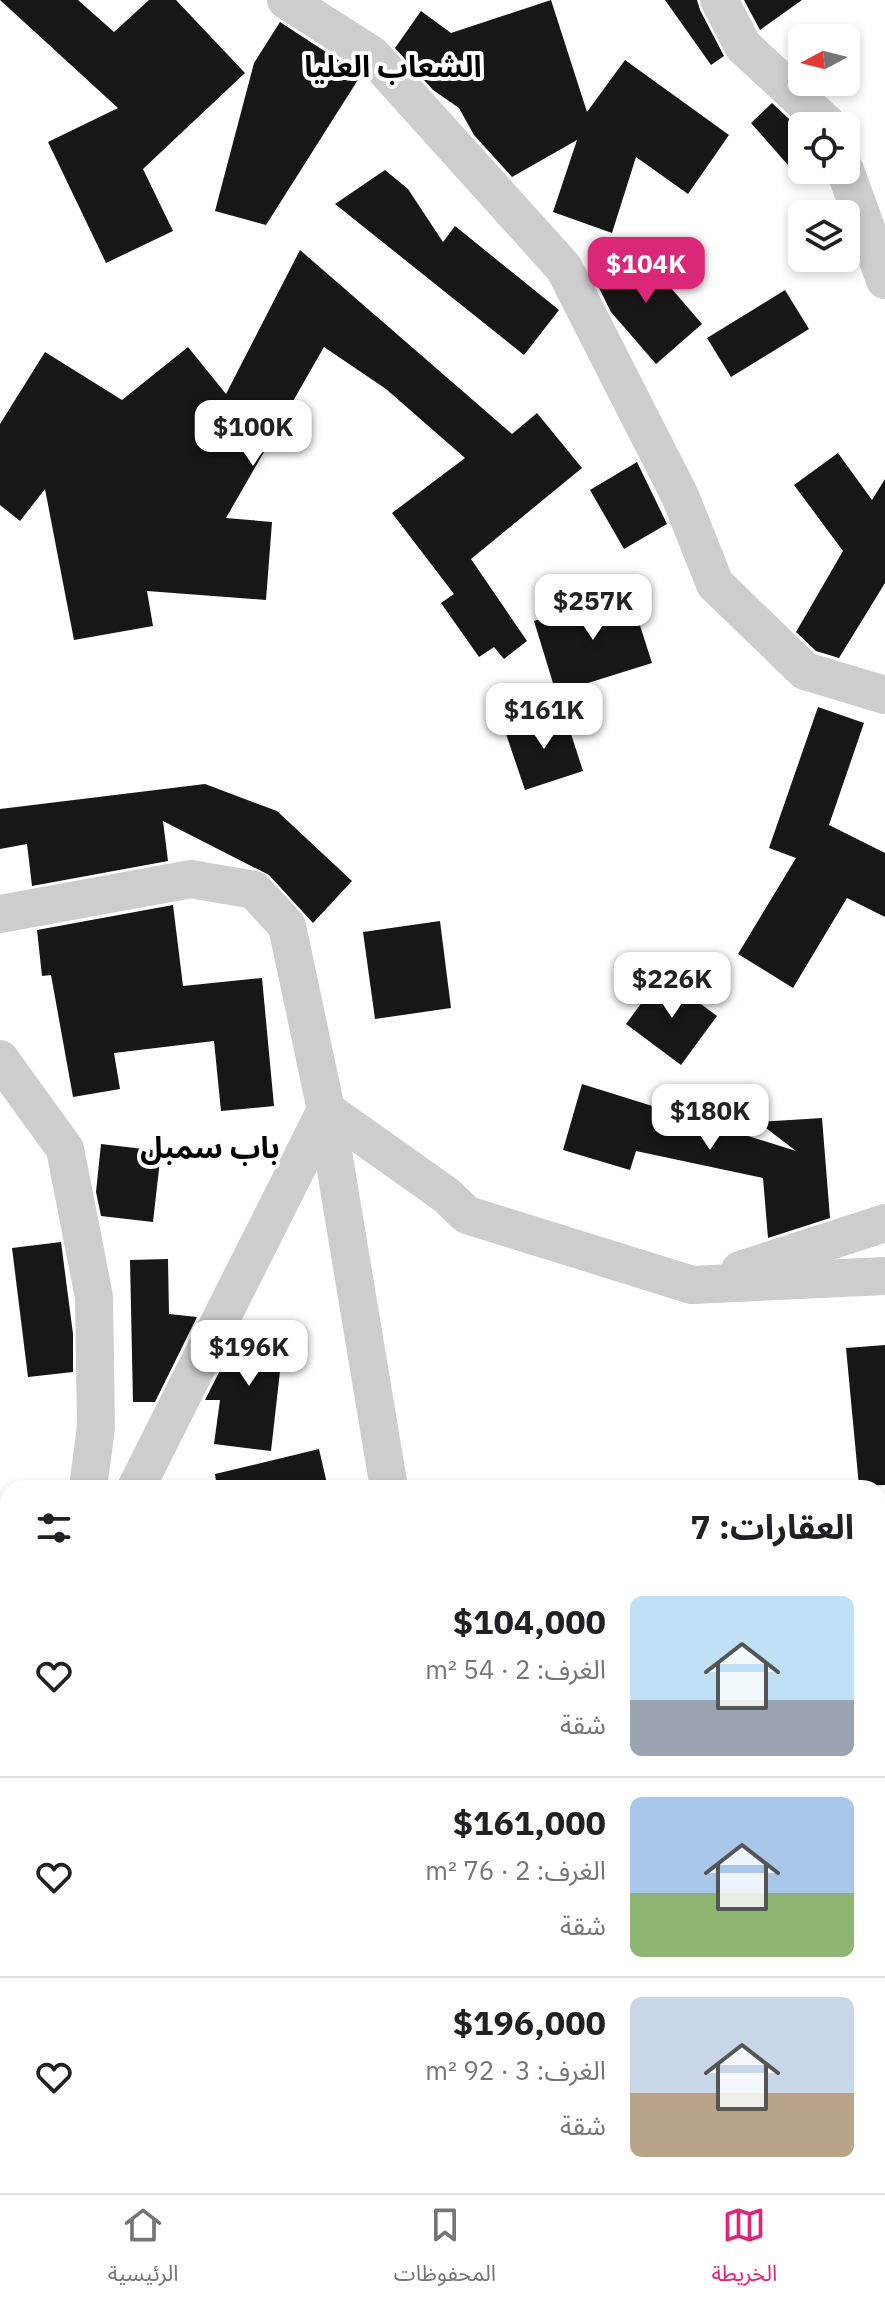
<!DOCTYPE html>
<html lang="ar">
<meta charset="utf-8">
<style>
:root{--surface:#fff;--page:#f6f6f6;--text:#202124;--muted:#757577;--line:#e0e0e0;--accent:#db2777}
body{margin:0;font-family:"IBM Plex Sans","Noto Sans Arabic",sans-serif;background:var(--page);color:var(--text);direction:rtl;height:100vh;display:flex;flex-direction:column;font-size:30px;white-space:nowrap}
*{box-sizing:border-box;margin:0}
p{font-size:26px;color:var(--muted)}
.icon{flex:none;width:44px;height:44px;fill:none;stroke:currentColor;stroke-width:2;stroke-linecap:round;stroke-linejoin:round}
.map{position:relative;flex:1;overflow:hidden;direction:ltr}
.side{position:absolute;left:0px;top:1480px;width:886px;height:714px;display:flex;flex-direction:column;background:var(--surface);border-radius:24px 24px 0 0;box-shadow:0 4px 12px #0003;direction:rtl}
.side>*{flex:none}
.needle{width:52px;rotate:263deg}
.fabs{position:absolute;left:788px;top:24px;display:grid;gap:16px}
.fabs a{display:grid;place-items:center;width:72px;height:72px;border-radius:12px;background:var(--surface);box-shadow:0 4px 12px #0003;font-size:40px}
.price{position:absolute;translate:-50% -68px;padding:0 18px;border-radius:16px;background:#fff;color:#222;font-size:26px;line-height:52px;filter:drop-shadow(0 2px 4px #0008)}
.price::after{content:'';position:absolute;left:50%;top:48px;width:24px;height:18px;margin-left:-12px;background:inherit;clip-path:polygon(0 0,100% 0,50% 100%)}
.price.selected{background:var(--accent);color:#fff}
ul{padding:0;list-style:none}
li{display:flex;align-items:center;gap:24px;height:200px;padding:0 32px}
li+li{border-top:2px solid var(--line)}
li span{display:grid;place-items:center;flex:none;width:224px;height:160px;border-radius:12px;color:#555}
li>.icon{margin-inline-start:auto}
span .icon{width:96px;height:96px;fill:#fffc;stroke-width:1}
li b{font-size:34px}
h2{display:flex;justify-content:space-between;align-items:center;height:96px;padding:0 32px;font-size:34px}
.menu{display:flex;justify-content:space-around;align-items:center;height:112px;border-top:2px solid var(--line);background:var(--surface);font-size:22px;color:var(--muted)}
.menu a{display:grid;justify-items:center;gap:4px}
.menu .selected{color:var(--accent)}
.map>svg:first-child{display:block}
</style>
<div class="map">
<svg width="885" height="2193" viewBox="0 0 885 2193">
<rect width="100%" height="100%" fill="#fff"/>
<g fill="#171717">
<polygon points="0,0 78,0 114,32 149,0 176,0 245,73 143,169 173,231 106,263 48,142 118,108"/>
<polygon points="551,0 587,112 625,60 729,135 688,194 636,157 612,233 553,212 577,140 512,177 474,135 459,108 433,90 395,48 421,11 451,33"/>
<polygon points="665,0 697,0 700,10 724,56 711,65"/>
<polygon points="744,0 802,0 760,30"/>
<polygon points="280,22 361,75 266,225 215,211 254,63"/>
<polygon points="772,103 802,131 802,170 814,170 802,181 751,123"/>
<polygon points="385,170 408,189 443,242 455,226 559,310 524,355 335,204"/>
<polygon points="634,245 702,324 656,364 611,312 595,280"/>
<polygon points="300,250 512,434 537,413 582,468 471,559 527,641 504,659 494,647 479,657 441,603 454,594 392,513 465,458 386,389 324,347 226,518 272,522 266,600 147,591 153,626 74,640 45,489 20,521 0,505 0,424 45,352 122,400 188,347 226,394"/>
<polygon points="785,290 809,329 731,377 707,338"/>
<polygon points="838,453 872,500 885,479 885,583 839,658 816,651 796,632 843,551 794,485"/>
<polygon points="637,462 667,524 624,549 590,490"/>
<polygon points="629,591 652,663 556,693 534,621"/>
<polygon points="818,707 864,723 829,825 885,853 885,917 847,898 793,988 738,954 796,858 769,848"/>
<polygon points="564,712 583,771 525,790 505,731"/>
<polygon points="205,784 277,811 352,881 313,923 269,875 163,821 168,861 32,886 27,844 0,849 0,809"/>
<polygon points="173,905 183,986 262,978 274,1106 221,1111 214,1041 114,1053 120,1089 73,1097 51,975 42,976 37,930"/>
<polygon points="440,921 451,1008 375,1019 363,932"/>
<polygon points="662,975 717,1016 681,1065 626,1024"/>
<polygon points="582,1084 796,1151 758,1122 822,1118 830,1218 768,1238 763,1178 636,1151 630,1170 563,1150"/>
<polygon points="101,1144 161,1151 153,1222 101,1216 96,1192"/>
<polygon points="61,1242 73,1334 73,1372 28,1377 12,1248"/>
<polygon points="168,1259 169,1314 197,1317 155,1402 133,1402 130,1260"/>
<polygon points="244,1323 285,1327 271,1451 214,1444 220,1400 205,1400"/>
<polygon points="885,1345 885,1485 859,1486 846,1348"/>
<polygon points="319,1449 328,1488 217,1488 215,1474"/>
</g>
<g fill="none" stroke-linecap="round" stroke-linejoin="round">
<g stroke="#cdcdcd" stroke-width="38">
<polyline points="286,0 372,55 564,268 680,496 715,584 805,671 885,695"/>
<polyline points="719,0 743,46 829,126"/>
<polyline points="845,170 885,280"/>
<polyline points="0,914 191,879 254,890 287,926 326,1110 389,1488"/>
<polyline points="0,1059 65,1149 94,1297 96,1427 88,1488"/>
<polyline points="740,1270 885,1223"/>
<polyline points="136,1488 326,1110 446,1195 467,1215 692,1285 885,1276"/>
<polyline points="878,1707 885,1706"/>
<polyline points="878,2033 885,2036"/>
<polyline points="117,2193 121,2186"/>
</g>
</g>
<g text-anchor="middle" stroke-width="8" stroke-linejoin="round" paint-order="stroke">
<g font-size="30" font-weight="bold" fill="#000" stroke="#fff">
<text x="393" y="77">الشعاب العليا</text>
<text x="210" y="1158">باب سمبل</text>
</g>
</g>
</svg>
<div class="fabs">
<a><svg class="needle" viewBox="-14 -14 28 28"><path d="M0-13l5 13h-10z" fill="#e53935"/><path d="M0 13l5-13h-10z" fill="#757577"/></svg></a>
<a><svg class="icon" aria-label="locate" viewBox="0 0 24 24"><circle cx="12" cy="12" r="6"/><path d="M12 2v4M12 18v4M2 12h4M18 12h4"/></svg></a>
<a><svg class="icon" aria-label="layers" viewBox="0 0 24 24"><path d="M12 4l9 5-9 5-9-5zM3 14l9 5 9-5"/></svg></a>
</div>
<b class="price selected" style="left:646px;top:305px">$104K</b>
<b class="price" style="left:253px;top:468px">$100K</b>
<b class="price" style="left:593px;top:642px">$257K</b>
<b class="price" style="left:544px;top:751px">$161K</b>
<b class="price" style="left:672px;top:1020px">$226K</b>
<b class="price" style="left:710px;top:1152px">$180K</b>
<b class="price" style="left:249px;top:1388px">$196K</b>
<section class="side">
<h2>العقارات: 7<svg class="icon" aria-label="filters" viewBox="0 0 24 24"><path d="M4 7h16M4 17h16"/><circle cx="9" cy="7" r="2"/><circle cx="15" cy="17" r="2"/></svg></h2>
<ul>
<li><span style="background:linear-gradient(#bfe0f5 65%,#9aa5b1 0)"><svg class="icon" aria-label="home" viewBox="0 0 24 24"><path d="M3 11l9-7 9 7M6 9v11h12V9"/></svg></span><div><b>$104,000</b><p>الغرف: 2 · 54 m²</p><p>شقة</p></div><svg class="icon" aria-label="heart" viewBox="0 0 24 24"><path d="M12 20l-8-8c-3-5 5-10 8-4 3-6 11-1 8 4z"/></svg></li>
<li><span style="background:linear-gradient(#a9c7e8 60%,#8fb573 0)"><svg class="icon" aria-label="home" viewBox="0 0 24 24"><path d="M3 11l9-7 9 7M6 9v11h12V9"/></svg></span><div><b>$161,000</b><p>الغرف: 2 · 76 m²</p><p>شقة</p></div><svg class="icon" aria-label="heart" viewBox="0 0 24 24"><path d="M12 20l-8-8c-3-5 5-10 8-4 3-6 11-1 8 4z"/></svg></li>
<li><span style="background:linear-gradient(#c9d6e8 60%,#b9a48a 0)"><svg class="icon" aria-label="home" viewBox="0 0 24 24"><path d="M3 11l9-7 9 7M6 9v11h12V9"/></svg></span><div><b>$196,000</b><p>الغرف: 3 · 92 m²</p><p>شقة</p></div><svg class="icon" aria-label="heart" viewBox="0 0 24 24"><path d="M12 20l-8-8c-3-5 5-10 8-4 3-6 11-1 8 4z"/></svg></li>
</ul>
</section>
</div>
<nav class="menu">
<a class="selected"><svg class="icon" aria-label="map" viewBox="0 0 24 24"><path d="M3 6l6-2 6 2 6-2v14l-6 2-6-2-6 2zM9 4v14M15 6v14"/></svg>الخريطة</a>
<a><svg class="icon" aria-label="saved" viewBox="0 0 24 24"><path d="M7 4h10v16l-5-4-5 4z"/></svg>المحفوظات</a>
<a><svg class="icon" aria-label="home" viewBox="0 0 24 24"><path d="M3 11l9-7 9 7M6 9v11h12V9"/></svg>الرئيسية</a>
</nav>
